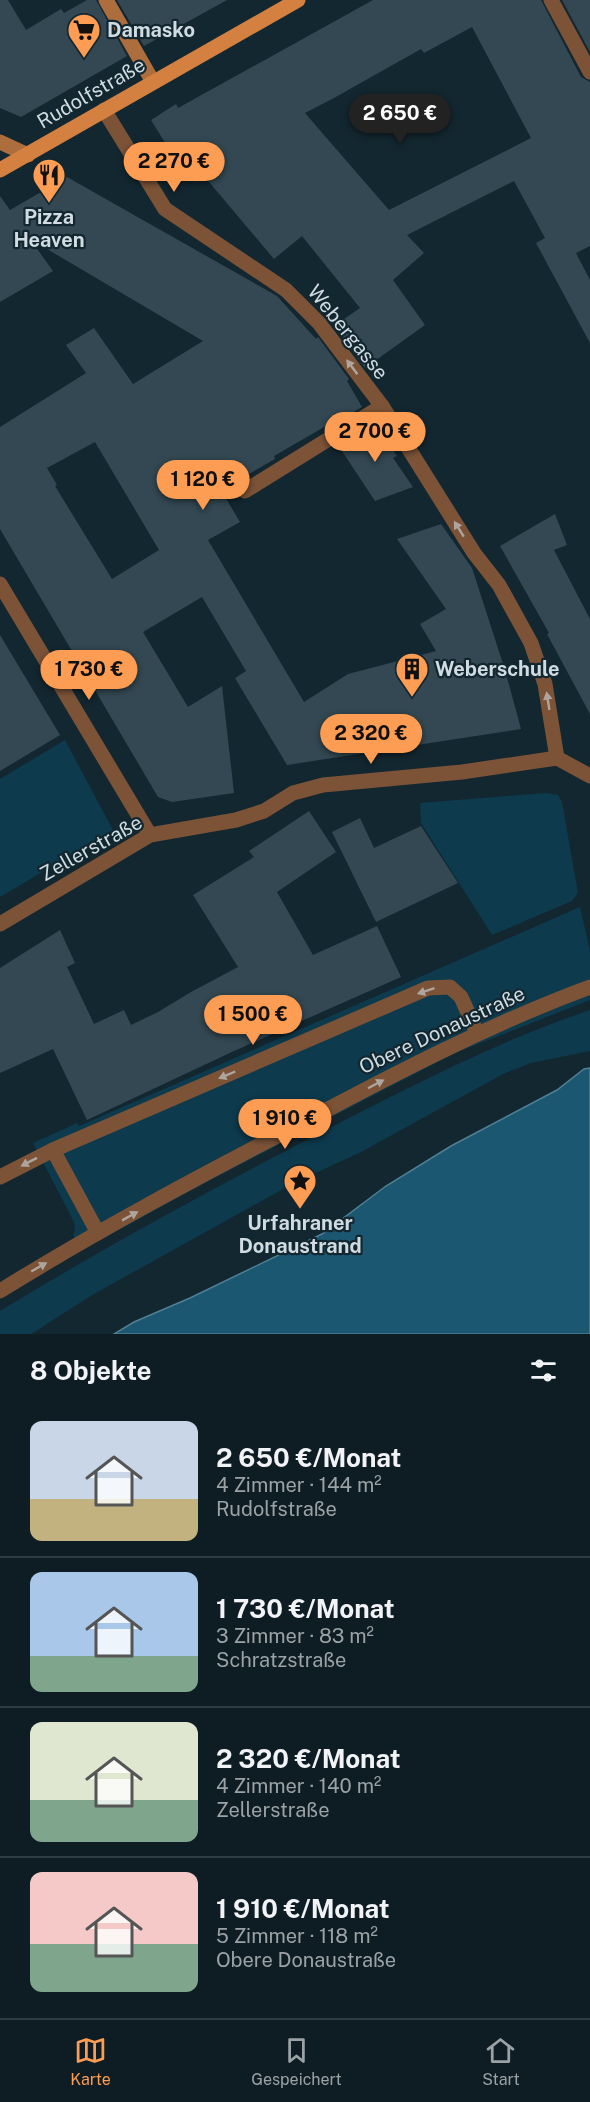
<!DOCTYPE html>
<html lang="de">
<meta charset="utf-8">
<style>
:root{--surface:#0e1d24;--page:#1c2a31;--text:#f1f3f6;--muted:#9ba2a6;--line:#2e3b41;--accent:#fd9d54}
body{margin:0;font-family:"Public Sans",sans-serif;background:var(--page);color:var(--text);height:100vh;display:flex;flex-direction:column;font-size:22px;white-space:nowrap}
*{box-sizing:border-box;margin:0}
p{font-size:20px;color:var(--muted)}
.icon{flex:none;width:33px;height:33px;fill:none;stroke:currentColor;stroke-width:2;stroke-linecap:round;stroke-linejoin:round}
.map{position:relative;height:1334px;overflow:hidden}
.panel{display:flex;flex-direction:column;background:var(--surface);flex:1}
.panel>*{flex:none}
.price{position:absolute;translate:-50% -51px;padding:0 14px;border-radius:21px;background:var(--accent);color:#111;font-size:20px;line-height:39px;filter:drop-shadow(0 2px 3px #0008)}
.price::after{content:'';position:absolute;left:50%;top:36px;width:18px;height:14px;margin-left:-9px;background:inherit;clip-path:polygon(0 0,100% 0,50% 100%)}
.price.on{background:#222;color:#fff}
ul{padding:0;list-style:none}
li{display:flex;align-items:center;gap:18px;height:150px;padding:0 30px}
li+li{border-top:2px solid var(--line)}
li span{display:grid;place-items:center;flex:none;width:168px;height:120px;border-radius:12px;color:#555}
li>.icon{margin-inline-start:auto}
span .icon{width:72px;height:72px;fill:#fffc;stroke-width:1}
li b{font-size:26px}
h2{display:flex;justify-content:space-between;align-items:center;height:72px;padding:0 30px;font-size:26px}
.tabs{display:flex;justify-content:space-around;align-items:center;height:84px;border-top:2px solid var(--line);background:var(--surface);font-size:16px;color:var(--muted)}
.tabs a{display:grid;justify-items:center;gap:3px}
.tabs .on{color:var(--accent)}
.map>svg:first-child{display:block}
</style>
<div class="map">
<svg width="590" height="1334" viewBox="0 0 590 1334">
<rect width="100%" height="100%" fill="#132730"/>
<g fill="#0d3a4d">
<polygon points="65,740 113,830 0,897 0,779"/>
<polygon points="546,793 558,795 562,802 578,893 572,901 492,935 421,823 420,803"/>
<polygon points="580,907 590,951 590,1000 455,1053 205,1183 82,1250 73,1235 75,1231 74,1222 33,1143 77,1123 79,1126"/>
<path d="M590,1010V1051L531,1063L503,1074L361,1152L294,1183L94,1294L31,1334H0V1311C105,1247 212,1189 322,1132C409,1087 496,1042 590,1010Z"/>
</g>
<polygon fill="#1b5771" stroke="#517f93" stroke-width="1.5" points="590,1068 590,1334 114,1334 134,1322 190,1298 322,1234 386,1186 451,1146 557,1090 584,1069"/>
<g fill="#334852" fill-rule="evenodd">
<polygon points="0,0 8,0 26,30 61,9 64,13 87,0 96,0 127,56 21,117 0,108"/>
<polygon points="117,0 227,0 144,46"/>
<path d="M373,0H541L581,77L590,82V246L576,253L590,280V343L536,243L545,238L514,181L407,235L424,253L393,280L425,325L365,368L334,326L360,308L302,236L274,259L204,176L196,182L177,152L172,154L151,120L176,104L178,108ZM472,27L531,138L389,210L305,113L334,98L421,49L424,53Z"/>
<polygon points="562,0 590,0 590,52"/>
<path d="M67,177L277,296L316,339L318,337L349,379L347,381L362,407L327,428L326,426L274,456L275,459L221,490L240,522L208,540L304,702L348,674L436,651L420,624L446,609L397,539L441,524L472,568L505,670L521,729L287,765L235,678L246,671L202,597L143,632L188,707L222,686L234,793L172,802L158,797L0,529V427L86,373L66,345L94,328L133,384L203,341L30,239L53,271L0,302V196L10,210ZM95,442L159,550L112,579L55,486L57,485L47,468Z"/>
<polygon points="375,422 397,456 393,458 413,487 375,501 338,445"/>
<polygon points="555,514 567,545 554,550 590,619 590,714 547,634 549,633 500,546"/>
<polygon points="0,635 60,735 0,771"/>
<polygon points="309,811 336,852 277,892 313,955 377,926 401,977 234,1051 87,1120 53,1049 0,1073 0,968 60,930 75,963 67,967 94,1024 124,1010 131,1025 158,1012 191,992 238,967 193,895 254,857 249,851"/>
<polygon points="360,818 374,848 421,826 458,883 376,922 332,832"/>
</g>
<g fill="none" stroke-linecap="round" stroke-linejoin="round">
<polyline stroke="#7c5337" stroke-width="15" points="245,491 382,406"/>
<g stroke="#7c5337" stroke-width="15">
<polyline points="551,0 590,72"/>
<polyline points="104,110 165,209 286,290 319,323 382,406 474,553 499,585 531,643 545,684 557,758"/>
<polyline points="0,584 150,835"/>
<polyline points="0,924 150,835 236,820 264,811 293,793 323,785 462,772 557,758 590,776"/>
<polyline points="53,1150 98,1233"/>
<polyline points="0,1177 53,1150 428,988 450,987 461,997 477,1033"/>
<path d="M0,1291C98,1230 200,1176 302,1123C396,1073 490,1024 590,987"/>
</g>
<g stroke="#ad6d3d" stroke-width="15">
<polyline points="106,0 153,82"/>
<polyline points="0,142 28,155"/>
</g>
<polyline stroke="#d38040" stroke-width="15" points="0,170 298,0"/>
</g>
<defs><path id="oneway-solid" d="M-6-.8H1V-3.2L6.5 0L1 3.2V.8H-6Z" transform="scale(1.5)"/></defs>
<g fill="#aea59e">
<use href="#oneway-solid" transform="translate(352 367) rotate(-127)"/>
<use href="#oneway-solid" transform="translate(459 529) rotate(-122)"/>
<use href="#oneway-solid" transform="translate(548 701) rotate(-99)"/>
<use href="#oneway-solid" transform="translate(426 991) rotate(162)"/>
<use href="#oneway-solid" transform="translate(227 1075) rotate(157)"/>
<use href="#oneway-solid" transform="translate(376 1084) rotate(-28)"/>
<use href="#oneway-solid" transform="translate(29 1162) rotate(153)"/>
<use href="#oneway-solid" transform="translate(130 1216) rotate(-29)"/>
<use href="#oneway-solid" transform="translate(39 1267) rotate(-30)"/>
</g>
<defs>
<g id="supermarket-pin" transform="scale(1.725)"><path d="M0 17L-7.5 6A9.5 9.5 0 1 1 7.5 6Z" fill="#fd9d54" stroke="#132730"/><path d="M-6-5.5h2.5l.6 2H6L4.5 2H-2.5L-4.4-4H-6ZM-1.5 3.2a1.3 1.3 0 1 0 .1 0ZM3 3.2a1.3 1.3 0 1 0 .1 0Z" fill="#111"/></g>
<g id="restaurant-pin" transform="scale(1.725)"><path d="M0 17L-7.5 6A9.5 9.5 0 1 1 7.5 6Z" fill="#fd9d54" stroke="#132730"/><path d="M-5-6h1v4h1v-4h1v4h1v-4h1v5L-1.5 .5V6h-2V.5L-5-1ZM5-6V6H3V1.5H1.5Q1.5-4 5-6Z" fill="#111"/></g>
<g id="building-pin" transform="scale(1.725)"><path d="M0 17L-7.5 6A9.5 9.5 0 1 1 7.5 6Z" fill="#fd9d54" stroke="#132730"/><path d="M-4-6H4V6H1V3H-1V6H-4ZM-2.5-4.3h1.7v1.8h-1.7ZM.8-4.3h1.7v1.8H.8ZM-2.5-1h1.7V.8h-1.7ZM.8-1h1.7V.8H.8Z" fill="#111"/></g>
<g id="sight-pin" transform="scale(1.725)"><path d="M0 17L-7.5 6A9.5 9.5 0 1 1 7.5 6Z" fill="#fd9d54" stroke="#132730"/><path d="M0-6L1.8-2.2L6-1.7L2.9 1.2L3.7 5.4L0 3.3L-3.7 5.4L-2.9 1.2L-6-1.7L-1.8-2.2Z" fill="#111"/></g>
</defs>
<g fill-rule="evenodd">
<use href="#supermarket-pin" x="84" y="30"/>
<use href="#restaurant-pin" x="49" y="175"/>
<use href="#building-pin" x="412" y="669"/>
<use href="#sight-pin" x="300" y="1181"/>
</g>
<g text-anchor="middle" stroke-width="4.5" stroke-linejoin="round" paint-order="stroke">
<g font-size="20" font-weight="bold" fill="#d0dbe2" stroke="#132730" text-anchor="start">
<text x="107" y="37">Damasko</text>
<text x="49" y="224" text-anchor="middle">Pizza<tspan x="49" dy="23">Heaven</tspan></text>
<text x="435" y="676">Weberschule</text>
<text x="300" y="1230" text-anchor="middle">Urfahraner<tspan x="300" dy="23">Donaustrand</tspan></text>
</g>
<g font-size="20" fill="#d0dbe2" stroke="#132730">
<text transform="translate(91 93) rotate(-30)" y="7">Rudolfstraße</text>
<text transform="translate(348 332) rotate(51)" y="7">Webergasse</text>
<text transform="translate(91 848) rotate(-29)" y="7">Zellerstraße</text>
<text transform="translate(442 1030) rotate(-25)" y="7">Obere Donaustraße</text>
</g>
</g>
</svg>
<b class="price on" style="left:400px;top:145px">2 650 €</b>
<b class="price" style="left:174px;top:193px">2 270 €</b>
<b class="price" style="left:375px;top:463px">2 700 €</b>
<b class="price" style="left:203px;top:511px">1 120 €</b>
<b class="price" style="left:89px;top:701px">1 730 €</b>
<b class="price" style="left:371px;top:765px">2 320 €</b>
<b class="price" style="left:253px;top:1046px">1 500 €</b>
<b class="price" style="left:285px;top:1150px">1 910 €</b>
</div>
<section class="panel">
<h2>8 Objekte<svg class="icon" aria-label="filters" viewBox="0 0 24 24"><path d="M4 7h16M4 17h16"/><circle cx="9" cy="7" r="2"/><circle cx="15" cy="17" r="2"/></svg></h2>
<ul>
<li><span style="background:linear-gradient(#c9d6e8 65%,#c2b280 0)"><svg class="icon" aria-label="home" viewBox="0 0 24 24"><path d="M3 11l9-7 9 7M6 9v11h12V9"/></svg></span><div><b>2 650 €/Monat</b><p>4 Zimmer · 144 m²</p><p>Rudolfstraße</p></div></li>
<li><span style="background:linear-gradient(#a9c7e8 70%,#7fa58c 0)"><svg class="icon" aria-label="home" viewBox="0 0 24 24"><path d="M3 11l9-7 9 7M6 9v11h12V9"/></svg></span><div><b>1 730 €/Monat</b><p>3 Zimmer · 83 m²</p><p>Schratzstraße</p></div></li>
<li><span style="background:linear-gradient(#dfe7d0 65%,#7fa58c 0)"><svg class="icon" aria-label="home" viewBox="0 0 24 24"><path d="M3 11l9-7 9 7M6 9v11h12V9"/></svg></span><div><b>2 320 €/Monat</b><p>4 Zimmer · 140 m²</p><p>Zellerstraße</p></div></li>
<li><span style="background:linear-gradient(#f6c9c9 60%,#7fa58c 0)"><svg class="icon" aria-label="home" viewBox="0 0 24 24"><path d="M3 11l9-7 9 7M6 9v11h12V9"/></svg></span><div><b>1 910 €/Monat</b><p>5 Zimmer · 118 m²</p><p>Obere Donaustraße</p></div></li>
</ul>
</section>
<nav class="tabs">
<a class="on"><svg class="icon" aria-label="map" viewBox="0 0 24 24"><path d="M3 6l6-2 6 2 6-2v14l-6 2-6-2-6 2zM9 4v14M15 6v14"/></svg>Karte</a>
<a><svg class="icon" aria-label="saved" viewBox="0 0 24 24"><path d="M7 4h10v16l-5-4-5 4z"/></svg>Gespeichert</a>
<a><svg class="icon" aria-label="home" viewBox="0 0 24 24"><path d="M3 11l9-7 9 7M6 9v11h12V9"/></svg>Start</a>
</nav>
